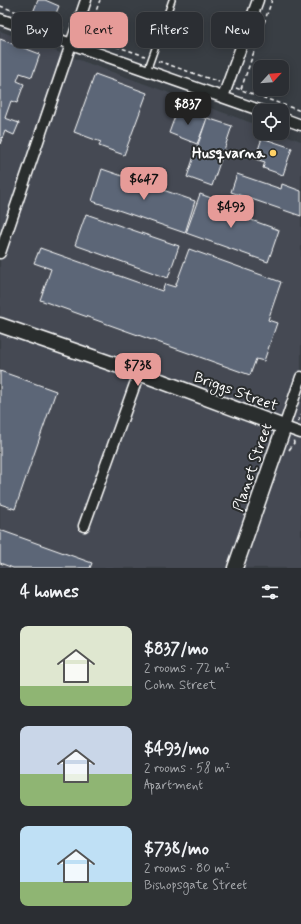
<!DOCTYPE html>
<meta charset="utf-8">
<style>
:root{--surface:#2b2e33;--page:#373a3f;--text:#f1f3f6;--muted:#a6a8ac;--line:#474a4e;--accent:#e69b98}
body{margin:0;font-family:Mynerve,sans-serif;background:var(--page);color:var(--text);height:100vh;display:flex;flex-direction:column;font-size:15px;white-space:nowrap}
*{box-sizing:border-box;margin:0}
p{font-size:13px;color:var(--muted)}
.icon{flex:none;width:22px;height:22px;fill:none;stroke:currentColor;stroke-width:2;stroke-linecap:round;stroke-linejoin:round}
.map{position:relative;height:568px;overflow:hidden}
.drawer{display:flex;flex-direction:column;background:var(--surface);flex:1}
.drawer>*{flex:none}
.banner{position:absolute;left:12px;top:12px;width:277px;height:36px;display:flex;gap:8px}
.needle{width:26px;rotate:64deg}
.tools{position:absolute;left:253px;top:60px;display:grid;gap:8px}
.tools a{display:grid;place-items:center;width:36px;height:36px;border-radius:8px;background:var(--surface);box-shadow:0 2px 10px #0003,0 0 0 1px var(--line);font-size:20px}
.price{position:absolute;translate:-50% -34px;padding:0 9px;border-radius:8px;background:var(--accent);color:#111;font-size:13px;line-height:26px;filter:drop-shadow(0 1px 2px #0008)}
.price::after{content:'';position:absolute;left:50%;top:24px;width:12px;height:9px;margin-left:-6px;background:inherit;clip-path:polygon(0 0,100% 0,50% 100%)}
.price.current{background:#222;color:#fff}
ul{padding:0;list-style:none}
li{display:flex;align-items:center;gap:12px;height:100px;padding:0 20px}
li span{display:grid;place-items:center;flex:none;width:112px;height:80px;border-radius:8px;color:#555}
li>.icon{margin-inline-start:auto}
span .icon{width:48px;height:48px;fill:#fffc;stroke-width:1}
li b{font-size:17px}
h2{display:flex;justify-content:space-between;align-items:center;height:48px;padding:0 20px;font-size:17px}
.pill{padding:0 14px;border-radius:8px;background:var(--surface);box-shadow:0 2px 10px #0003,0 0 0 1px var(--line);font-size:14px;line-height:36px}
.pill.current{background:var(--accent);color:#111}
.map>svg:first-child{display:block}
</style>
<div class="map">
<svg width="301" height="568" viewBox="0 0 301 568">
<rect width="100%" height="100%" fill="#393e44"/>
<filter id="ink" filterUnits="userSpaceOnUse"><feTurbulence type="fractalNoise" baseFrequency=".025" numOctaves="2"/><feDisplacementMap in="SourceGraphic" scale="8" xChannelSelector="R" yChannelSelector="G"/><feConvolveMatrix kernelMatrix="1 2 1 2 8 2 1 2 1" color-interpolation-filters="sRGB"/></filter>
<g filter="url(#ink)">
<polygon fill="#444a53" points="0,31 260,126 260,133 280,133 301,141 301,568 0,568"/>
<g fill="#5c6677" stroke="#fff">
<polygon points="38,0 45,0 59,6 52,23 32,15"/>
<polygon points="99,20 116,25 114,29 122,31 119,43 94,35"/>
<polygon points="0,39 40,54 32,77 20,73 17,81 24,84 17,103 11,101 5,118 19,123 14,135 5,131 0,144"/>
<polygon points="95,74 147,93 124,155 99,146 101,142 74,132"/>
<polygon points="178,108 207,119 197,144 169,133"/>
<polygon points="207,118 232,126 212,186 187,177"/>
<polygon points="262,138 292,148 283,175 263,168 265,162 255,159"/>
<polygon points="102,169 195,201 185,233 92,201"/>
<polygon points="237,174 281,189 282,184 301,191 301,216 231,192"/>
<polygon points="200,194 242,209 240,216 279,230 268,262 186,233"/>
<polygon points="86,214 179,246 168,278 75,245"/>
<polygon points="40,248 162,291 165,284 175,287 189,249 281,282 268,320 277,323 264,361 256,359 250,375 40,300 51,269 34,263"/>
<polygon points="0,371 56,391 15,509 0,504"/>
<polygon points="0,530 92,563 90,568 13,568 0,563"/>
</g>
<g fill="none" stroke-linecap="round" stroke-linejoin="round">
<g stroke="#fff" stroke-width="8">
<polyline id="lane" points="147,71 172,0"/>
</g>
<g stroke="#fff" stroke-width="13">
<g id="street">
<polyline points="0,19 262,111"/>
<polyline points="223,97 258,0"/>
<polyline points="282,118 301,125"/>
<polyline points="0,253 86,0"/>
<polyline points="301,377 284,427 301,433"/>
<polyline points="84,526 139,373"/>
</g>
</g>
<g stroke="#fff" stroke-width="17">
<polyline id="secondary" points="0,325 139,373 284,427 235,568"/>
</g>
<g stroke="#fff" stroke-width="1.5" stroke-dasharray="4 3" stroke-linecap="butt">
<polyline points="0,6 66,29"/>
<polyline points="83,35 145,56"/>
<polyline points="87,36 100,0"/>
<polyline points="158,61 219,82"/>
<polyline points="236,88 301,111"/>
<polyline points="241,89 272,0"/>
<polyline points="298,422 301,415"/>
<polyline points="289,450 294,443 293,439"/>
</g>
<use href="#lane" stroke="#2a2d2e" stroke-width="5"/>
<use href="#street" stroke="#2a2d2e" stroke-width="10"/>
<use href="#secondary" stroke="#2a2d2e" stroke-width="14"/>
</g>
</g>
<circle fill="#ffd166" stroke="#2a2d2e" stroke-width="1.5" cx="273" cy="153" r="4"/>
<g text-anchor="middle" stroke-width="4" stroke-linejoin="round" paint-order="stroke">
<g font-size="15" font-weight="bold" fill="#fff" stroke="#2a2d2e" text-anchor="end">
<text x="265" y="158">Husqvarna</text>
</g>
<g font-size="15" fill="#fff" stroke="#2a2d2e">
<text transform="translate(236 391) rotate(20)" y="5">Briggs Street</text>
<text transform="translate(252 467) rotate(-71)" y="5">Planet Street</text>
</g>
</g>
</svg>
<div class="tools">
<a><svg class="needle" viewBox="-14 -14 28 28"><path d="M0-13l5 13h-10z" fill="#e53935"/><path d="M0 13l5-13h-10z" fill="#a6a8ac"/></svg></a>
<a><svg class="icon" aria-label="locate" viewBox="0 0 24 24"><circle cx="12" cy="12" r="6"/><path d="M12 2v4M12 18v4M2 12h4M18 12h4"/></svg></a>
</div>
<b class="price current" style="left:188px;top:126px">$837</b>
<b class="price" style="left:144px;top:201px">$647</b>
<b class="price" style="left:231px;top:229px">$493</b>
<b class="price" style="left:138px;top:387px">$738</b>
<div class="banner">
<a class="pill">Buy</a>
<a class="pill current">Rent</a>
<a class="pill">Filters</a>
<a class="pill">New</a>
</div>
</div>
<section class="drawer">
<h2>4 homes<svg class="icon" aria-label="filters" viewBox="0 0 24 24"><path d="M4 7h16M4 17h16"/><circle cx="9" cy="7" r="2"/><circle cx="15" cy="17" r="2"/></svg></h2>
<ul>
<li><span style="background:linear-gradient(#dfe7d0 75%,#8fb573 0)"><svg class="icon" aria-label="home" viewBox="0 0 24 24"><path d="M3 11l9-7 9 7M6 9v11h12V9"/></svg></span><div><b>$837/mo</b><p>2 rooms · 72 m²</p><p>Cohn Street</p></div></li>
<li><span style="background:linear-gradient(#c9d6e8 60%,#8fb573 0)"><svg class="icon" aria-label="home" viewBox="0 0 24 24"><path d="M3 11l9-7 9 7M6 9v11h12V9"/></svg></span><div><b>$493/mo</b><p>2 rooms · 58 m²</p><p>Apartment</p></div></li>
<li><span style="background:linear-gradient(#bfe0f5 70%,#8fb573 0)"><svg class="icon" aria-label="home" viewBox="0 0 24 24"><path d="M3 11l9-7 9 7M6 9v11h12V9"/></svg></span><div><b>$738/mo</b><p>2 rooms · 80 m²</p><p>Bishopsgate Street</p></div></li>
</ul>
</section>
